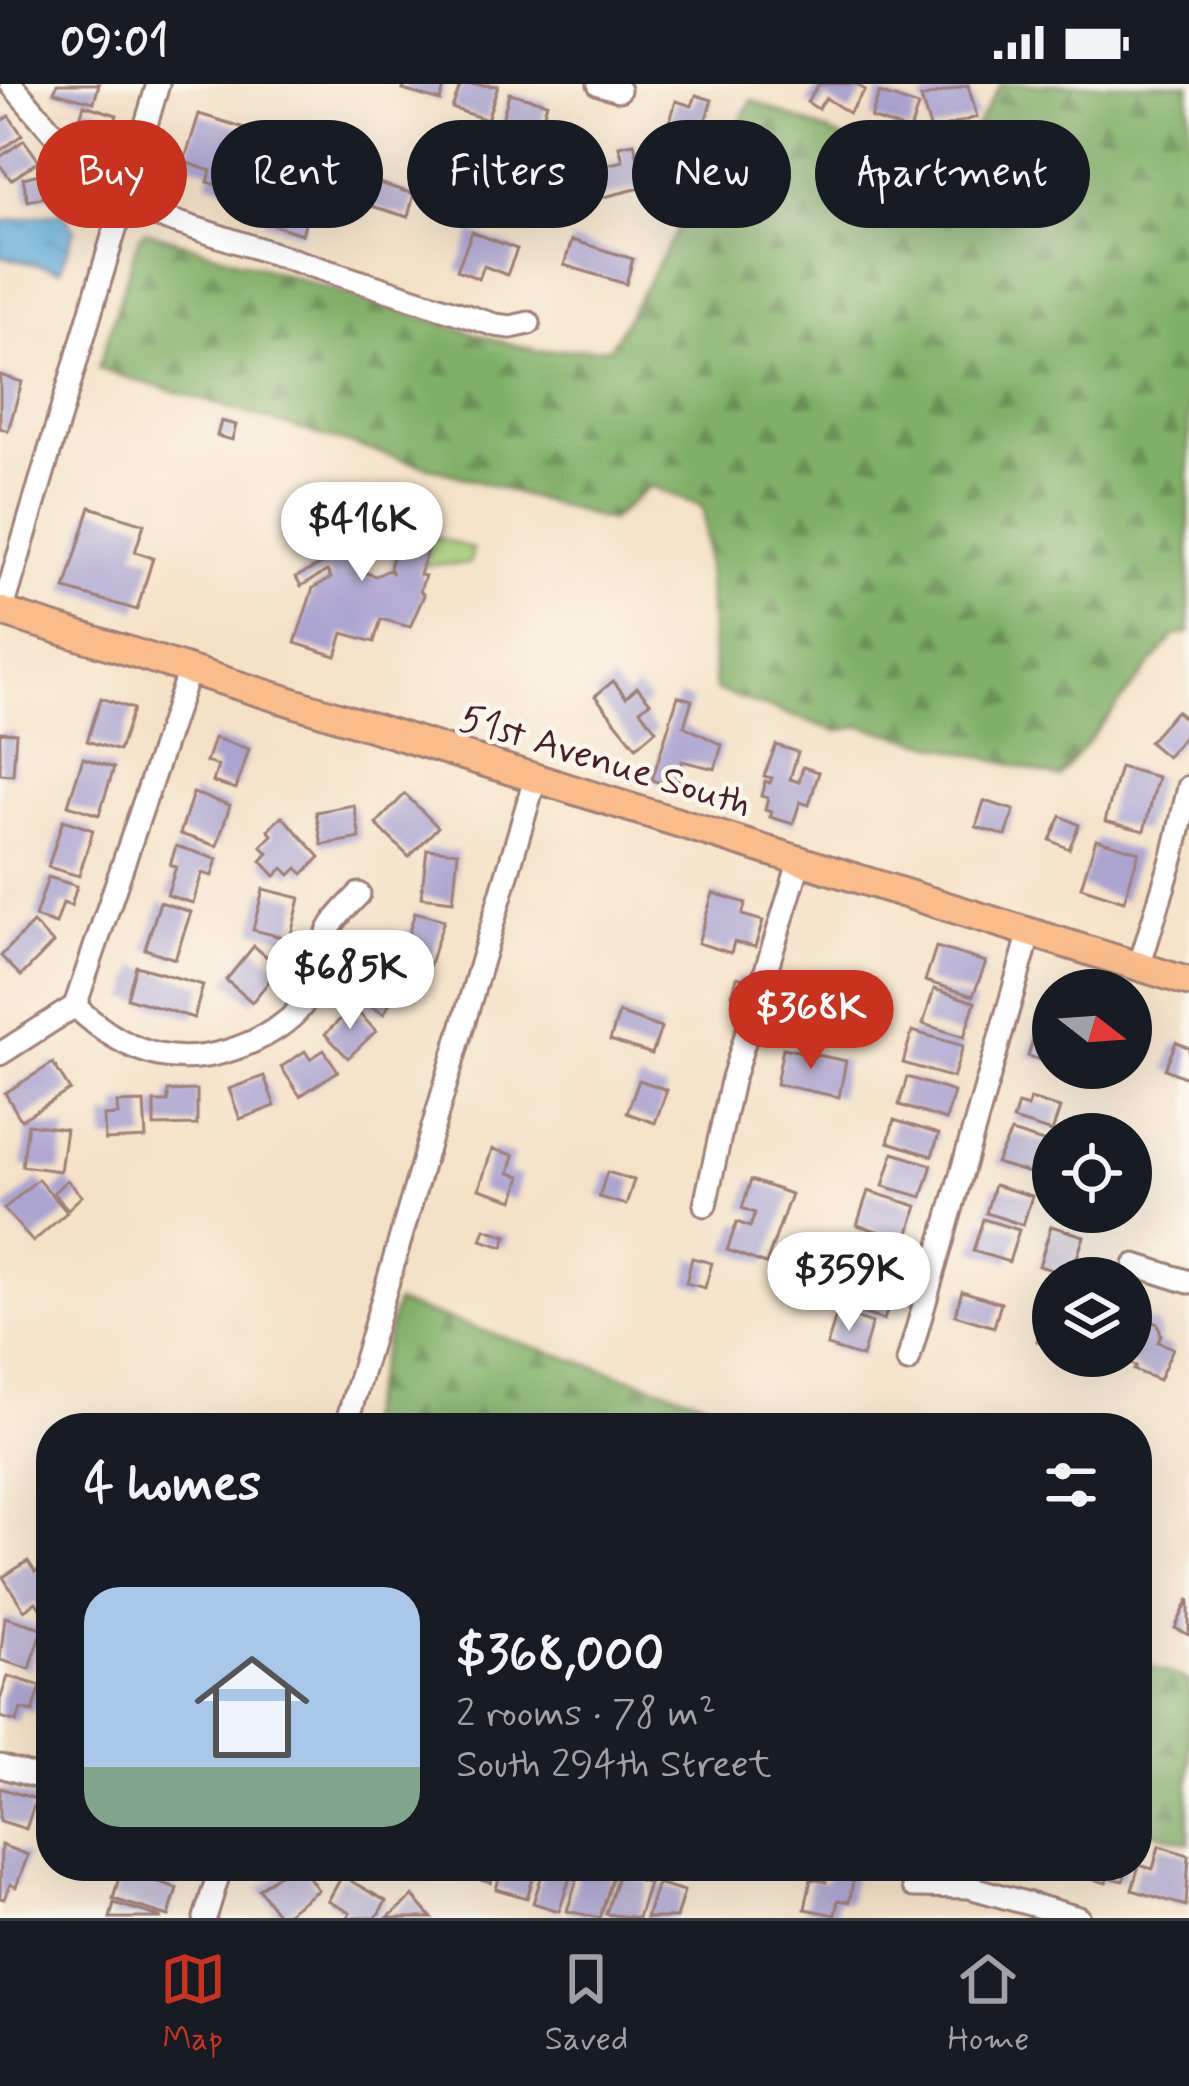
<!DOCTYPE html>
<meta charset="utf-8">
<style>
:root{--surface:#171b24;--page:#20242c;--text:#f1f3f6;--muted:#9ea1a6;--line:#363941;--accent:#c8321e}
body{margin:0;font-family:Mynerve,sans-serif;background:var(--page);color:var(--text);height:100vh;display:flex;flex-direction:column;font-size:45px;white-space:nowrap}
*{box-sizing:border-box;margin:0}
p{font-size:39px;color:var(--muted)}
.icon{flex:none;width:66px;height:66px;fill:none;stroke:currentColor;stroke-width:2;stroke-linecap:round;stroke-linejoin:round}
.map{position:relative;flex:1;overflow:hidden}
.details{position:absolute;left:36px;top:1329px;width:1116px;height:468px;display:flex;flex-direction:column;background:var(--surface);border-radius:48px;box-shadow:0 12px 48px #0002}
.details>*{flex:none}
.top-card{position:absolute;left:36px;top:36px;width:1119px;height:108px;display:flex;gap:24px}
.needle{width:78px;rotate:107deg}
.controls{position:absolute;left:1032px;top:885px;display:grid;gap:24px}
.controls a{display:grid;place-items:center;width:120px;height:120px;border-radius:50%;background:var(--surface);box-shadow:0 12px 48px #0002;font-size:60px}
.price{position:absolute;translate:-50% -102px;padding:0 27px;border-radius:42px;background:#fff;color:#222;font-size:39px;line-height:78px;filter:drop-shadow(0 3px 6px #0008)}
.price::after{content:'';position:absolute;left:50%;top:72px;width:36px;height:27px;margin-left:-18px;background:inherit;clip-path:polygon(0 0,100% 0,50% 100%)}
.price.on{background:var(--accent);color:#fff}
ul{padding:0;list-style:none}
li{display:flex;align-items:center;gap:36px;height:300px;padding:0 48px}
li+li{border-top:3px solid var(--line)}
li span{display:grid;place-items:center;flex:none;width:336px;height:240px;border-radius:36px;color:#555}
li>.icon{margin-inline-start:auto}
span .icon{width:144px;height:144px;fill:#fffc;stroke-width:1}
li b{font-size:51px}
h2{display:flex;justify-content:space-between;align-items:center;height:144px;padding:0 48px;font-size:51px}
.tag{padding:0 42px;border-radius:54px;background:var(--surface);box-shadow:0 12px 48px #0002;font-size:42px;line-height:108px}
.tag.on{background:var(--accent);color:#fff}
.status{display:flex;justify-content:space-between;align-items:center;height:84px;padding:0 60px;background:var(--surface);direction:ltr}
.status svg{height:33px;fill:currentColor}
.dock{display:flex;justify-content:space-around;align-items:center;height:168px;border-top:3px solid var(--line);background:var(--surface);font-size:33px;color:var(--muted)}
.dock a{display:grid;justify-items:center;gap:6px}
.dock .on{color:var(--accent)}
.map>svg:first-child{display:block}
</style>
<div class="status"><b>09:01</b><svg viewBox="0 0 49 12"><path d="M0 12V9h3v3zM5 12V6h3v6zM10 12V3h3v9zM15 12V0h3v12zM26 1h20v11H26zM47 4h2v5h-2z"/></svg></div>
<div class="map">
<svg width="1189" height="1834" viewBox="0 0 1189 1834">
<defs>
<pattern id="forest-firs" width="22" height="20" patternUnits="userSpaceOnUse" patternTransform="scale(3)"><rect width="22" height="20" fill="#80b068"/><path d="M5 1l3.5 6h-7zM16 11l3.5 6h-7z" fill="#6b8f56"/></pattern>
<pattern id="park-tufts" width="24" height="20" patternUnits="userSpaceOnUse" patternTransform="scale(3)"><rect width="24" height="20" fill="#a1cc78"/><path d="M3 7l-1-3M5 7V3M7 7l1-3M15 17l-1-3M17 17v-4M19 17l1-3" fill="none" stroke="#8caf68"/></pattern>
<pattern id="water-ripples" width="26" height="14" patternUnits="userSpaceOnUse" patternTransform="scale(3)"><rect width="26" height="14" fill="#61add9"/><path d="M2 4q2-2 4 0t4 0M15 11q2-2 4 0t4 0" fill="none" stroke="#528cb0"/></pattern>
</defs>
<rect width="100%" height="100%" fill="#fbf7ec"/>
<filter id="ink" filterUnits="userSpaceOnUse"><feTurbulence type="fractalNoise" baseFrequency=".00833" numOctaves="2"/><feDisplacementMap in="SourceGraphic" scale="24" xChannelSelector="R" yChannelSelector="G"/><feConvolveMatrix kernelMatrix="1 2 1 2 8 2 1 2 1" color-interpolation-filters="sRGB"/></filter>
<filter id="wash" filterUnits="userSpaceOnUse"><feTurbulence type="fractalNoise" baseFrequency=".004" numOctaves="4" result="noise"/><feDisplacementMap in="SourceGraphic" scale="48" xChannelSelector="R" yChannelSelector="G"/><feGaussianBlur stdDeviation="2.7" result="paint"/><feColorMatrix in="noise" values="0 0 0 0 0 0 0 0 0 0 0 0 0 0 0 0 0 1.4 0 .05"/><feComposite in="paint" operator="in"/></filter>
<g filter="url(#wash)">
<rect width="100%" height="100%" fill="#f5e1c6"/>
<g fill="url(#forest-firs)" stroke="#65684a" stroke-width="3">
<polygon points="1001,0 1189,0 1189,549 1174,552 1059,693 861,642 837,647 715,606 703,423 650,402 610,437 98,285 139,153 145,147 499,257 538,267 610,264 752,16 913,84 967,58"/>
<polygon points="396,1219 778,1341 789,1344 362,1344"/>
<polygon points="1137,1577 1189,1597 1189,1759 1137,1742"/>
</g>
<polygon fill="url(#park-tufts)" stroke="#767652" stroke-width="3" points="432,452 473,465 469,480 423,481"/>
<polygon fill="url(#water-ripples)" stroke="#566682" stroke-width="3" points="62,128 75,146 60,186 0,172 0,138"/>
<g id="blocks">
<g fill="#aba3d0">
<polygon points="57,0 99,0 94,18 54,8"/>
<polygon points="405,0 445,0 440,17 403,6"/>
<polygon points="461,0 498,2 487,36 452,24"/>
<polygon points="819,0 856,0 865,6 849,29 826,14 818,25 807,18"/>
<polygon points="968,1 977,33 931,47 921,14"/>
<polygon points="509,9 547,19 538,50 501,40"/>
<polygon points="879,9 918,22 910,47 871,34"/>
<polygon points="696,11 712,16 701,50 669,40 676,17 692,22"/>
<polygon points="84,21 117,31 109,58 76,48"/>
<polygon points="199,30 251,46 248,53 324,76 302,150 264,138 275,101 236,90 231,106 208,98 211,87 184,78"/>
<polygon points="9,32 22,51 0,67 0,38"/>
<polygon points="552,36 587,46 578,77 543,67"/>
<polygon points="24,56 39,77 11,96 0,81 0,73"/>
<polygon points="634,59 645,103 600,114 593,84 623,77 619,62"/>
<polygon points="332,74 371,87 361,117 322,105"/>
<polygon points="62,84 68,108 28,117 23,94"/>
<polygon points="375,98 414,110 408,133 368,121"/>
<polygon points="472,148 517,165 507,191 484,182 479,195 457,186"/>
<polygon points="572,156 633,175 626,200 564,181"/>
<polygon points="0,291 22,298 8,347 0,344"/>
<polygon points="221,337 236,341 232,356 217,352"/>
<polygon points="349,418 360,421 356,433 364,436 368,424 376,426 369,451 359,456 354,475 360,487 376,492 389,486 393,490 390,484 403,433 433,445 420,491 425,492 420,507 424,511 410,543 381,535 374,558 343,549 336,572 295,559 313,504 331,494 327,487 301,502 296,493 330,476 331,472 324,469 337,425"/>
<polygon points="90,423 144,440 135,468 153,474 137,526 65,505"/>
<polygon points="613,597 626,613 637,603 650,618 640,626 656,646 636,663 595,612"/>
<polygon points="678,612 692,616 684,642 722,661 715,685 682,677 676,704 652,696"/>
<polygon points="101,614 133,625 119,667 87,657"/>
<polygon points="1176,627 1189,638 1189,647 1167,673 1149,658"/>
<polygon points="0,648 16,649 13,691 0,690"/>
<polygon points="214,654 249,665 236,705 213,698 218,682 206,678"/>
<polygon points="776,661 798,668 790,695 799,698 803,683 819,688 809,721 800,718 793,740 770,733 772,728 765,726 768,714 761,712 765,697 770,699 772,694 764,692"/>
<polygon points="83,674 114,684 99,731 68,721"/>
<polygon points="1120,683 1158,693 1144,747 1105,737"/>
<polygon points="193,709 230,721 217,762 180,750"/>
<polygon points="405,710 438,743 409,773 376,740"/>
<polygon points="984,717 1014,726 1006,752 976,743"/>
<polygon points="354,721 360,754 322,761 316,728"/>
<polygon points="282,732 320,773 303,790 297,784 290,791 283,784 275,792 261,777 268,769 261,762 272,751 268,746"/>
<polygon points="1061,732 1079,741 1069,765 1050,756"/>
<polygon points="63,736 93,746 79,792 48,783"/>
<polygon points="1096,755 1139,768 1124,817 1081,803"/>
<polygon points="176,762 217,775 212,792 202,789 193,819 167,811 176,783 170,781"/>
<polygon points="427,765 458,768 453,817 421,813"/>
<polygon points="48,793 77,802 71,822 63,819 56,840 35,833"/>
<polygon points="263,805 300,814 290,855 253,846"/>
<polygon points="713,809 746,819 742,831 763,837 755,863 734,858 731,869 698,859"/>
<polygon points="160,818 191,828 175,875 145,865"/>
<polygon points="415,828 444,836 428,886 400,878"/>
<polygon points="33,839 53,859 21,892 1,872"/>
<polygon points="254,862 280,884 252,918 226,896"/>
<polygon points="936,863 986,878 973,912 925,897"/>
<polygon points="373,877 404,892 384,930 355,914"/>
<polygon points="136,882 203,901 194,934 127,914"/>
<polygon points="737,893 754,898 749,915 732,910"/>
<polygon points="934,905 975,918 964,953 923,940"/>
<polygon points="353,923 376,947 348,974 325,950"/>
<polygon points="619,929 661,944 652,970 610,956"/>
<polygon points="1038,939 1053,944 1053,980 1028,972"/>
<polygon points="912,947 963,962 953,994 903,979"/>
<polygon points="1176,958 1189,964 1189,995 1165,985"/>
<polygon points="783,964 846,977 839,1013 776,1000"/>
<polygon points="324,966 338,987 300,1012 281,983 305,967 310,975"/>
<polygon points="53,979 70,1006 21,1036 5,1009"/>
<polygon points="264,992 275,1022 240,1035 229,1005"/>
<polygon points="907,993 954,1008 946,1036 899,1021"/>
<polygon points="639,996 667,1006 655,1039 627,1029"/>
<polygon points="197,1006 197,1041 154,1042 154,1018 168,1018 168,1007"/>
<polygon points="1030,1015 1060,1024 1052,1048 1013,1036 1018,1020 1028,1023"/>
<polygon points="144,1018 146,1054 105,1056 104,1032 118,1031 117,1019"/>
<polygon points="894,1036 939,1050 932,1072 888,1058"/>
<polygon points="1081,1036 1112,1045 1110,1050 1077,1050"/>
<polygon points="28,1040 66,1045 60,1087 22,1082"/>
<polygon points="1011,1048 1053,1061 1043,1093 996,1079"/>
<polygon points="492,1065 514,1071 509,1089 521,1092 514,1116 479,1105"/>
<polygon points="893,1069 932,1081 922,1113 883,1102"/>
<polygon points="607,1088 634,1096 626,1121 599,1113"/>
<polygon points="38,1095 67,1128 33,1158 4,1125"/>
<polygon points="67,1096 82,1112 68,1125 53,1109"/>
<polygon points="751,1096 791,1110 766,1180 727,1166 737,1138 750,1143 755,1129 742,1124"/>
<polygon points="994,1101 1032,1112 1023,1141 986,1129"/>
<polygon points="868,1107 917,1122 907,1156 857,1141"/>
<polygon points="983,1135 1019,1146 1009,1178 973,1167"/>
<polygon points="1051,1142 1084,1152 1071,1192 1039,1182"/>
<polygon points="485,1145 507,1152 503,1163 481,1156"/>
<polygon points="861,1148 903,1161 893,1192 852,1179"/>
<polygon points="692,1174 712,1179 705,1204 686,1199"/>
<polygon points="845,1187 895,1202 884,1236 834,1221"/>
<polygon points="962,1207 1001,1219 994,1243 955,1231"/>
<polygon points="1046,1226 1053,1228 1053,1262 1037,1257"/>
<polygon points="837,1228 872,1239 862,1273 827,1262"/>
<polygon points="1140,1233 1158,1240 1161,1251 1158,1258 1173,1264 1159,1296 1134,1286 1136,1282 1126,1278"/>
<polygon points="28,1477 35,1488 47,1480 51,1486 51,1524 43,1529 36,1518 24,1526 3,1493"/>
<polygon points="1189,1515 1189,1551 1175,1544"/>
<polygon points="5,1533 42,1544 30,1585 0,1576"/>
<polygon points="8,1592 41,1602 33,1628 21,1625 17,1638 0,1633 0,1616"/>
<polygon points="0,1704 36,1715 26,1745 0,1737"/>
<polygon points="1,1761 28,1771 16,1803 10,1800 4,1815 0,1814"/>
<polygon points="1159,1762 1189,1771 1186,1822 1132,1806 1139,1781 1153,1785"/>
<polygon points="290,1782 301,1782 318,1806 280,1834 259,1805"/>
<polygon points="464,1782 496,1782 491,1799 462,1791"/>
<polygon points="503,1782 537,1782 527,1814 496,1805"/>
<polygon points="545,1782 574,1782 559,1827 533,1819"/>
<polygon points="1083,1782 1128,1782 1123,1797 1108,1793 1106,1799 1080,1791"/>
<polygon points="581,1783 613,1792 600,1834 567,1827"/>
<polygon points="828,1783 855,1788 849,1818 838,1816 835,1831 805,1825 811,1795 826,1798"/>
<polygon points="121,1786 177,1804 169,1832 113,1815"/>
<polygon points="619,1789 649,1799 638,1834 606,1830"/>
<polygon points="342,1792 386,1817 376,1834 347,1834 350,1829 328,1817"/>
<polygon points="657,1799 684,1807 676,1834 646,1834"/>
<polygon points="413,1812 432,1834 387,1834"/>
<polygon points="114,1819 161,1833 161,1834 110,1834"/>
</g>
</g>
</g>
<g filter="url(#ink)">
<use href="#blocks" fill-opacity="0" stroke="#a08078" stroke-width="3"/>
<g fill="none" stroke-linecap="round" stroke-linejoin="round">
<g stroke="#a08078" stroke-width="27">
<g id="minor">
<polyline points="11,0 81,81 129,102"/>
<polyline points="599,0 619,6"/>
<polyline points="123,121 495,241 511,243 529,239"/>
<polyline points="2,528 158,0"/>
<polyline points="1139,883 1173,772 1189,703"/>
<path d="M75,922C129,974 184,989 254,957C273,948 294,935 305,917C319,896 319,869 329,846C335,833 349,821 359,810"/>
<polyline points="0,970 75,922 189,586"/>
<polyline points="705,1121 732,997 800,776"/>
<polyline points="1135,1181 1189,1198"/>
<polyline points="908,1277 1030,848"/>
<polyline points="345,1344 535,695"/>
<polyline points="0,1682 51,1697"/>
<polyline points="913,1802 969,1803 1079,1834"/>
<polyline points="205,1834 221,1782"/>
</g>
</g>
<g stroke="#a08078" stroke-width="33">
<polyline id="major" points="0,527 1189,898"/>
</g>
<use href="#minor" stroke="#fff" stroke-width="21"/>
<use href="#major" stroke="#fabc8b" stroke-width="27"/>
</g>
</g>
<g text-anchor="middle" stroke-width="9" stroke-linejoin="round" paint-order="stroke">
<g font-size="39" fill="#4a1f2b" stroke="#fbf7ec">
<text transform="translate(606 675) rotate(17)" y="14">51st Avenue South</text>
</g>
</g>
</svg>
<div class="controls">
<a><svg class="needle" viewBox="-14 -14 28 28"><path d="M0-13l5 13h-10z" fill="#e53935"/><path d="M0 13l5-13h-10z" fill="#9ea1a6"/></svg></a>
<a><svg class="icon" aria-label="locate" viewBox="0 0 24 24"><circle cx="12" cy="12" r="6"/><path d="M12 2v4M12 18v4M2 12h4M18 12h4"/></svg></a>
<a><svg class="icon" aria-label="layers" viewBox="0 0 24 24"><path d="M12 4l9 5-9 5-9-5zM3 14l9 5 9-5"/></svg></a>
</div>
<b class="price" style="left:362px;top:500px">$416K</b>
<b class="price" style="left:350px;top:948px">$685K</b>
<b class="price on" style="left:811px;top:988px">$368K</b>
<b class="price" style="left:849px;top:1250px">$359K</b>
<div class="top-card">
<a class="tag on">Buy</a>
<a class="tag">Rent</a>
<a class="tag">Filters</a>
<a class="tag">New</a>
<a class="tag">Apartment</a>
</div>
<section class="details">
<h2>4 homes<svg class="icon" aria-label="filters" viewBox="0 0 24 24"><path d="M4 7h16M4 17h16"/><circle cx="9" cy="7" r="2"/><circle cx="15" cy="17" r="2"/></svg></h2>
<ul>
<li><span style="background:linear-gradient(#a9c7e8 75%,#7fa58c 0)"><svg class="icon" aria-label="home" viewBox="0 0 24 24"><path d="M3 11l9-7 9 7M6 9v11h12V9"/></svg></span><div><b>$368,000</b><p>2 rooms · 78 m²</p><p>South 294th Street</p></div></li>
</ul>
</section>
</div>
<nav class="dock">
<a class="on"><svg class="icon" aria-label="map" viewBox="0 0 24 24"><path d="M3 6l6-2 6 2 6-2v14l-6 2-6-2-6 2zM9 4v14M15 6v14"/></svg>Map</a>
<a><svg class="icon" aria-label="saved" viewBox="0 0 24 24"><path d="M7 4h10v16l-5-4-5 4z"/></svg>Saved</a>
<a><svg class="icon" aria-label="home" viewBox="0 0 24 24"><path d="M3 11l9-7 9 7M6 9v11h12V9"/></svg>Home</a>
</nav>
